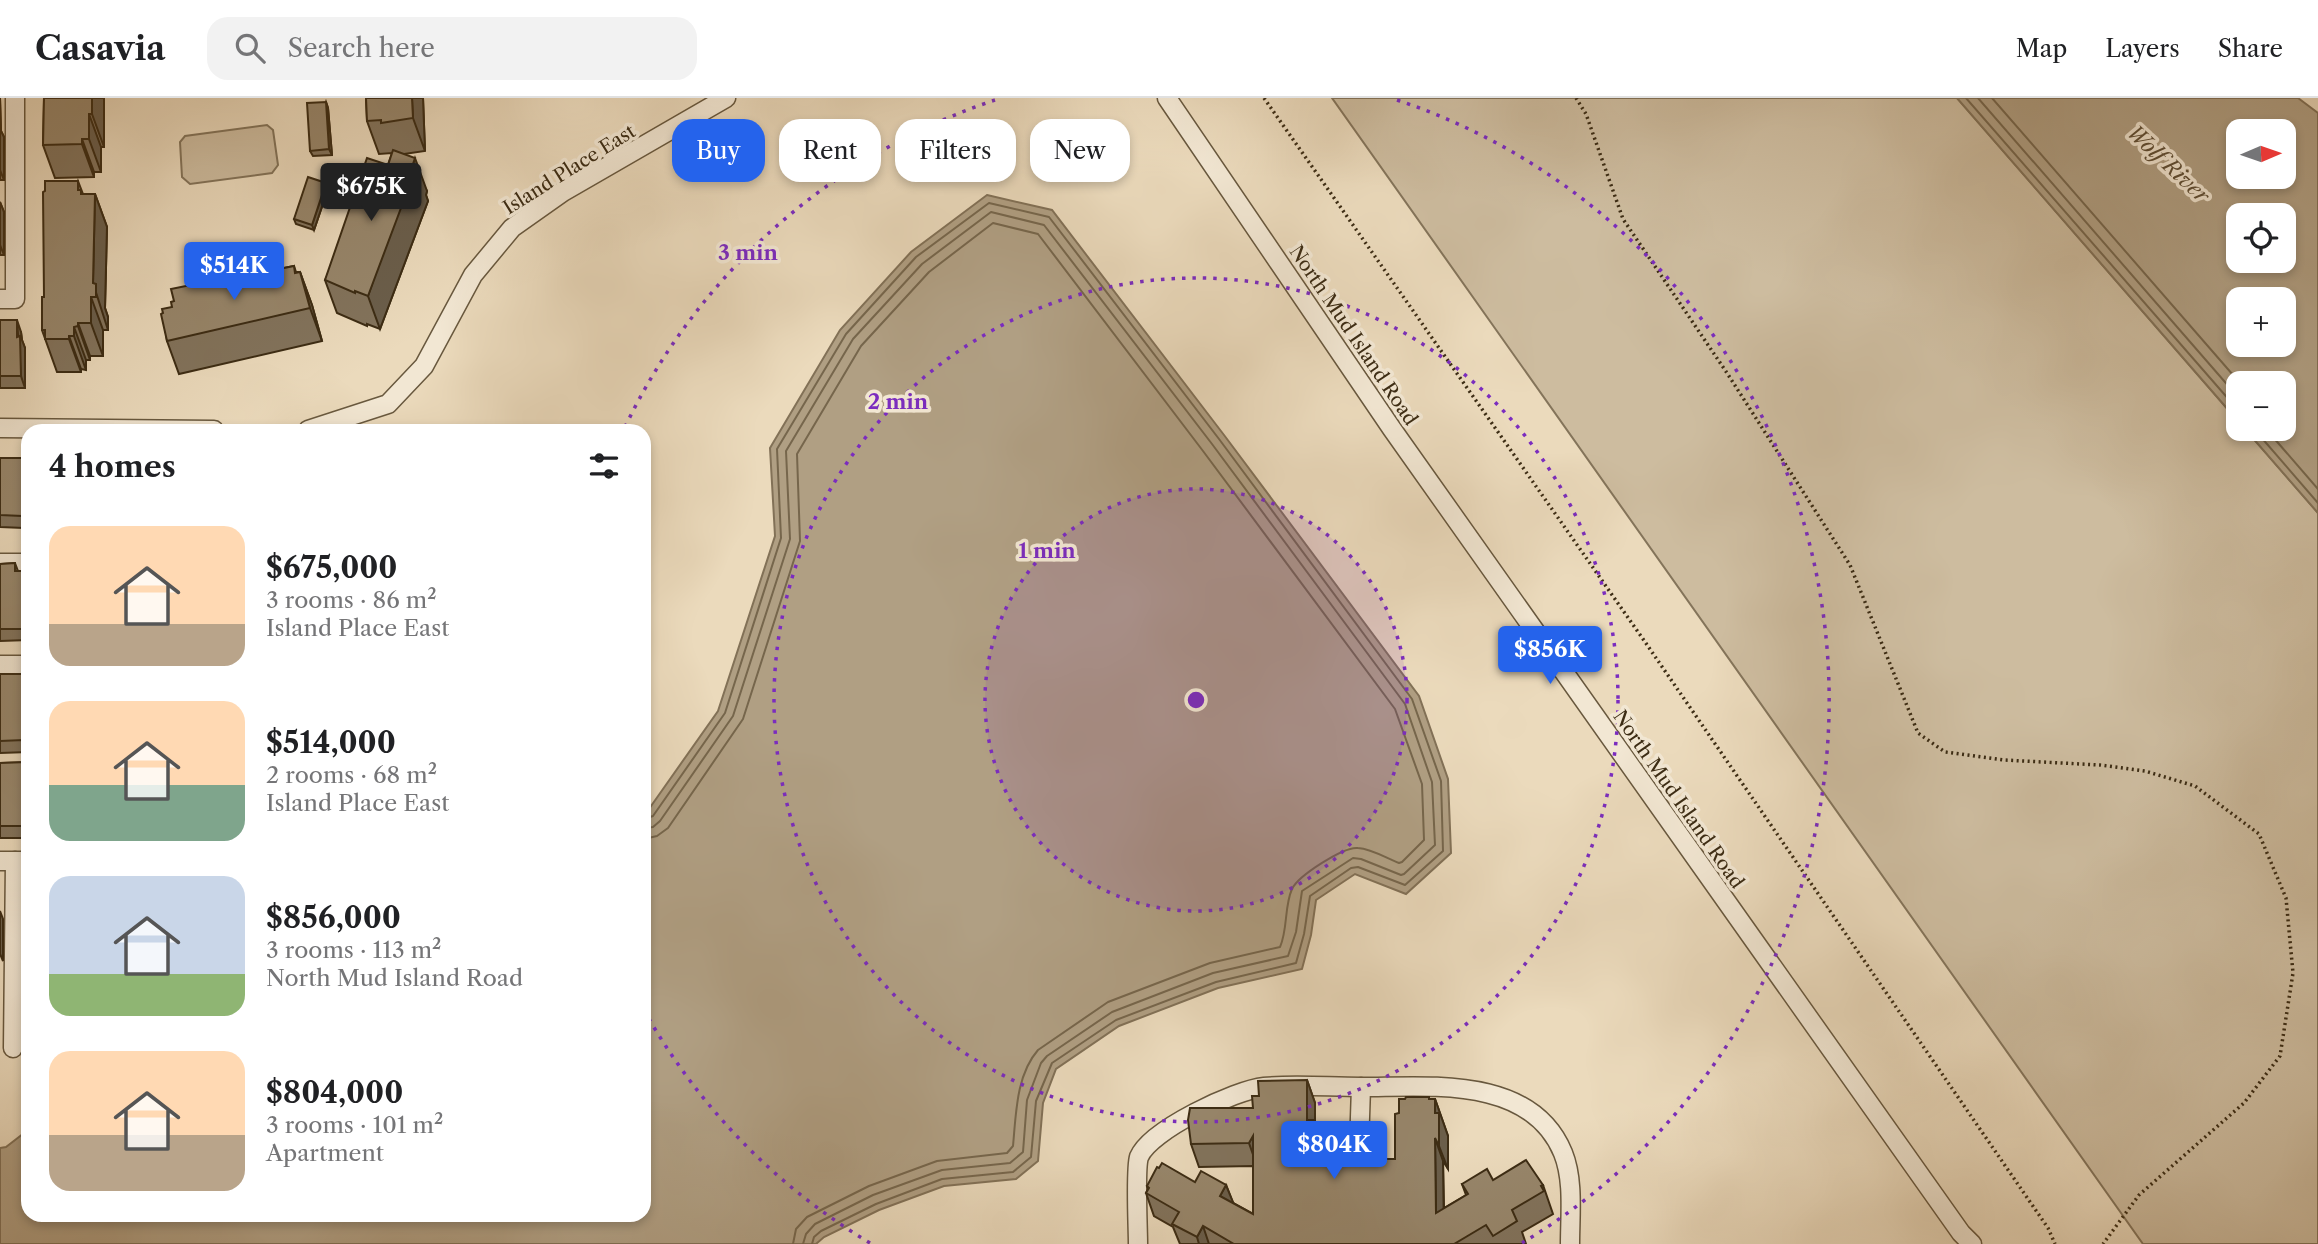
<!DOCTYPE html>
<meta charset="utf-8">
<style>
:root{--surface:#fff;--page:#f2f2f2;--text:#202124;--muted:#757577;--line:#e0e0e0;--accent:#2563eb}
body{margin:0;font-family:"Libre Caslon Text",serif;background:var(--page);color:var(--text);height:100vh;display:flex;flex-direction:column;font-size:26px;white-space:nowrap}
*{box-sizing:border-box;margin:0}
p{font-size:23px;color:var(--muted)}
.icon{flex:none;width:38px;height:38px;fill:none;stroke:currentColor;stroke-width:2;stroke-linecap:round;stroke-linejoin:round}
.map{position:relative;flex:1;overflow:hidden}
.details{position:absolute;left:21px;top:326px;width:630px;height:798px;display:flex;flex-direction:column;background:var(--surface);border-radius:21px;box-shadow:0 4px 10px #0003}
.details>*{flex:none}
.top-card{position:absolute;left:672px;top:21px;width:665px;height:63px;display:flex;gap:14px}
.needle{width:46px;rotate:88deg}
.buttons{position:absolute;left:2226px;top:21px;display:grid;gap:14px}
.buttons a{display:grid;place-items:center;width:70px;height:70px;border-radius:14px;background:var(--surface);box-shadow:0 4px 10px #0003;font-size:35px}
.price{position:absolute;translate:-50% -60px;padding:0 16px;border-radius:7px;background:var(--accent);color:#fff;font-size:23px;line-height:46px;filter:drop-shadow(0 2px 4px #0008)}
.price::after{content:'';position:absolute;left:50%;top:42px;width:21px;height:16px;margin-left:-10px;background:inherit;clip-path:polygon(0 0,100% 0,50% 100%)}
.price.current{background:#222;color:#fff}
ul{padding:0;list-style:none}
li{display:flex;align-items:center;gap:21px;height:175px;padding:0 28px}
li span{display:grid;place-items:center;flex:none;width:196px;height:140px;border-radius:21px;color:#555}
li>.icon{margin-inline-start:auto}
span .icon{width:84px;height:84px;fill:#fffc;stroke-width:1}
li b{font-size:30px}
h2{display:flex;justify-content:space-between;align-items:center;height:84px;padding:0 28px;font-size:30px}
.tag{padding:0 24px;border-radius:21px;background:var(--surface);box-shadow:0 4px 10px #0003;font-size:24px;line-height:63px}
.tag.current{background:var(--accent);color:#fff}
header{display:flex;align-items:center;gap:42px;box-sizing:border-box;height:98px;padding:0 35px;background:var(--surface);border-bottom:2px solid var(--line)}
header strong{font-size:33px}
nav{display:flex;gap:38px;margin-inline-start:auto;font-size:24px}
.search{width:490px;height:63px;background:var(--page);display:flex;align-items:center;gap:18px;box-sizing:border-box;padding:0 24px;border-radius:21px;color:var(--muted);font-size:26px}
.map>svg:first-child{display:block}
</style>
<header>
<strong>Casavia</strong>
<div class="search"><svg class="icon" aria-label="search" viewBox="0 0 24 24"><circle cx="10" cy="10" r="6"/><path d="M15 15l6 6"/></svg>Search here</div>
<nav><a>Map</a><a>Layers</a><a>Share</a></nav>
</header>
<div class="map">
<svg width="2318" height="1146" viewBox="0 0 2318 1146">
<rect width="100%" height="100%" fill="#ebdabc"/>
<filter id="stains"><feTurbulence type="fractalNoise" baseFrequency=".00286" numOctaves="4"/><feColorMatrix values="0 0 0 0 .2 0 0 0 0 .09 0 0 0 0 .02 0 0 0 .5 -.17"/></filter>
<radialGradient id="worn" r=".72"><stop offset=".6" stop-color="#630" stop-opacity="0"/><stop offset="1" stop-color="#630" stop-opacity=".3"/></radialGradient>
<g fill="#cdbc9f" stroke="#84745a" stroke-width="2">
<polygon points="1332,0 1957,0 2238,323 2238,331 2245,331 2318,415 2318,1146 2143,1146"/>
<polygon points="267,27 273,32 278,67 272,75 190,86 182,79 180,44 185,38"/>
</g>
<g fill="#b09f83" stroke="#827157" stroke-width="2" fill-rule="evenodd">
<path d="M1957,0H2298L2318,15V415L2245,331H2284V285H2238V323ZM2238,33H2284V79H2238ZM2238,117H2284V163H2238ZM2238,201H2284V247H2238Z"/>
<polygon points="987,97 1052,112 1224,337 1419,598 1448,681 1451,755 1406,796 1355,776 1316,802 1311,837 1302,871 1218,890 1119,928 1056,971 1043,1005 1038,1063 1016,1081 944,1088 879,1112 824,1139 816,1146 0,1146 0,1050 6,1049 28,1032 28,1116 644,1116 644,718 718,613 775,438 770,350 840,232 911,154"/>
</g>
<g fill="none" stroke-linecap="round" stroke-linejoin="round">
<g stroke="#76664c" stroke-width="2">
<polyline points="1966,0 2238,312"/>
<polyline points="1978,0 2238,299"/>
<polyline points="1992,0 2240,285"/>
<polyline points="2254,331 2318,405"/>
<polyline points="2266,331 2318,391"/>
<polyline points="644,721 653,718 725,615 781,440 777,351 846,236 916,159 989,105 1049,119 1219,341 1412,601 1441,683 1443,753 1405,787 1358,769 1351,770 1310,798 1304,836 1296,865 1216,884 1116,922 1052,965 1036,1003 1031,1059 1013,1074 942,1081 876,1106 821,1133 814,1139 812,1146"/>
<polyline points="644,730 653,729 660,723 733,618 790,441 786,353 853,241 922,166 991,114 1044,127 1212,346 1405,606 1432,684 1435,747 1404,776 1401,777 1361,761 1353,760 1302,793 1296,834 1288,858 1213,875 1112,914 1047,958 1041,965 1027,1002 1023,1054 1010,1065 942,1072 873,1097 815,1126 806,1136 803,1146"/>
<path d="M644,741L657,738L668,730L743,621L800,443L797,356L861,248L929,174L993,125L1038,136L1203,353L1395,611L1422,686L1424,742L1402,764L1399,765C1386,760 1372,751 1358,750C1344,748 1298,778 1292,791C1284,809 1288,831 1280,849L1210,865L1108,904L1038,952C1016,977 1016,1017 1013,1048L1007,1055L937,1063L869,1088L807,1119L796,1131L793,1146"/>
</g>
<g stroke="#68583e" stroke-width="21">
<g id="minor">
<polyline points="1167,0 1392,331 1961,1135 1972,1146"/>
<polyline points="0,201 15,201 15,0"/>
<polyline points="0,330 214,332"/>
<polyline points="308,332 388,306 424,268 473,177 512,130 563,94 726,0"/>
<polyline points="0,465 28,465"/>
<polyline points="0,567 28,567"/>
<polyline points="0,763 28,763"/>
<polyline points="13,950 15,763"/>
<path d="M1359,1049L1361,989C1429,989 1531,977 1563,1055C1574,1082 1570,1117 1570,1146"/>
<path d="M1138,1146C1138,1130 1135,1071 1139,1059C1150,1032 1235,992 1264,989C1295,986 1329,989 1361,989"/>
</g>
</g>
<g stroke="#3c2c14" stroke-width="3.5" stroke-dasharray="2 3.5" stroke-linecap="butt">
<polyline points="1264,0 1643,541 2048,1130 2055,1146"/>
<polyline points="1576,0 1586,16 1623,121 1727,275 1850,467 1918,635 1945,654 2004,662 2100,667 2145,673 2195,688 2259,736 2286,800 2293,875 2280,958 2244,1005 2139,1097 2103,1146"/>
</g>
<use href="#minor" stroke="#f2e7d3" stroke-width="18"/>
</g>
<g fill="#82735c" stroke="#3c2c14" stroke-width="2">
<polygon points="0,0 1,33 4,39 4,82 0,82"/>
<polygon points="44,0 104,0 104,49 101,49 101,74 94,74 94,79 55,80 43,47"/>
<polygon points="366,0 423,0 425,53 404,56 427,93 426,97 428,103 380,231 367,226 367,228 337,215 325,182 388,67 392,55 379,56 367,23"/>
<polygon points="326,4 328,10 332,57 313,58 310,53"/>
<polygon points="78,83 83,96 95,96 107,129 105,210 108,219 108,232 103,232 103,258 90,258 90,262 86,262 86,272 81,271 81,274 57,274 42,232 44,199"/>
<polygon points="328,91 314,132 296,126 294,121"/>
<polygon points="0,104 4,114 4,157 0,157"/>
<polygon points="294,168 296,174 300,174 312,207 322,243 179,276 167,243 163,215 270,173"/>
<polygon points="0,222 21,234 22,242 25,250 25,290 0,290"/>
<polygon points="0,360 28,360 28,437 27,437 24,430 0,429"/>
<polygon points="15,465 18,473 28,473 28,542 0,543 0,466"/>
<polygon points="0,576 28,576 28,654 0,655"/>
<polygon points="28,664 28,740 0,740 0,665"/>
<polygon points="1307,982 1315,1005 1315,1026 1322,1045 1322,1048 1342,1056 1348,1056 1350,1061 1395,1061 1399,1015 1430,1001 1435,1001 1448,1038 1448,1071 1443,1063 1444,1110 1466,1097 1462,1086 1493,1082 1543,1087 1553,1116 1522,1134 1526,1146 1180,1146 1173,1129 1154,1118 1146,1095 1148,1091 1147,1088 1195,1084 1226,1087 1233,1105 1253,1116 1253,1068 1199,1069 1191,1046 1253,1010 1259,998"/>
</g>
<g fill="#6a5e4b" stroke="#3c2c14" stroke-width="2">
<polygon points="0,0 1,33 4,39 4,82 0,72"/>
<polygon points="92,0 104,0 104,49 92,16"/>
<polygon points="412,0 423,0 425,53 413,20"/>
<polygon points="326,4 328,10 332,57 329,51"/>
<polygon points="89,16 101,49 101,74 89,41"/>
<polygon points="82,41 94,74 94,79 82,46"/>
<polygon points="415,60 427,93 426,97 428,103 380,231 368,198"/>
<polygon points="326,85 328,91 314,132 312,127"/>
<polygon points="95,96 107,129 105,210 108,219 108,232 93,185"/>
<polygon points="0,104 4,114 4,157 0,147"/>
<polygon points="300,174 312,207 322,243 310,210"/>
<polygon points="91,199 103,232 103,258 91,225"/>
<polygon points="17,222 21,234 22,242 25,250 25,290 21,278"/>
<polygon points="78,225 90,258 90,262 78,228"/>
<polygon points="74,229 86,262 86,272 74,238"/>
<polygon points="69,238 81,271 81,274 69,241"/>
<polygon points="0,813 3,821 3,863 0,856"/>
<polygon points="1307,982 1315,1005 1315,1026 1322,1045 1322,1070 1314,1047 1307,1022"/>
<polygon points="1435,1001 1448,1038 1448,1071 1439,1048 1435,1015"/>
<polygon points="1253,1038 1257,1068 1249,1045"/>
<polygon points="1435,1040 1443,1063 1444,1138 1436,1115"/>
<polygon points="1226,1087 1235,1109 1220,1098"/>
<polygon points="1203,1128 1209,1146 1199,1146 1197,1139"/>
</g>
<g fill="#97866b" stroke="#3c2c14" stroke-width="2">
<polygon points="44,0 92,0 92,16 89,16 89,41 82,41 82,46 43,47"/>
<polygon points="366,0 412,0 413,20 381,25 381,22 367,23"/>
<polygon points="326,4 329,51 310,53 307,5"/>
<polygon points="393,52 415,60 412,69 416,70 368,198 355,193 355,195 325,182 367,60 388,67"/>
<polygon points="308,79 326,85 312,127 294,121"/>
<polygon points="45,83 78,83 78,92 81,92 81,96 95,96 93,185 96,186 96,199 91,199 91,225 78,225 78,228 74,229 74,238 69,238 69,241 45,241 45,232 42,232 42,199 44,199 43,94 45,93"/>
<polygon points="294,168 295,175 300,174 310,210 167,243 161,216 163,215 162,211 172,209 171,204 174,203 171,191 269,171 269,173"/>
<polygon points="0,222 17,222 17,239 20,238 21,278 0,278"/>
<polygon points="0,360 28,360 28,425 23,425 22,418 0,417"/>
<polygon points="15,465 15,473 28,473 28,531 0,531 0,466"/>
<polygon points="0,576 28,576 28,644 24,642 0,643"/>
<polygon points="28,664 28,728 0,728 0,665"/>
<polygon points="1307,982 1307,1022 1314,1022 1314,1047 1340,1049 1340,1056 1348,1056 1349,1061 1395,1061 1395,1016 1399,1015 1399,1001 1405,1001 1406,999 1429,999 1429,1001 1435,1001 1435,1015 1439,1015 1439,1048 1435,1040 1436,1115 1468,1096 1462,1086 1487,1071 1493,1082 1526,1062 1543,1087 1541,1088 1544,1093 1512,1112 1517,1123 1493,1138 1486,1127 1454,1146 1234,1146 1203,1128 1197,1139 1172,1126 1179,1114 1146,1095 1149,1090 1147,1088 1157,1069 1159,1070 1162,1065 1195,1084 1201,1073 1226,1087 1220,1098 1253,1116 1253,1038 1249,1045 1191,1046 1188,1022 1190,1010 1253,1010 1252,998 1259,998 1258,983"/>
</g>
<circle cx="1196" cy="602" r="211" fill="#7b2cbf" fill-opacity=".12"/>
<g fill="none" stroke="#7b2cbf" stroke-width="3.5" stroke-dasharray="3.5 7">
<circle cx="1196" cy="602" r="211"/>
<circle cx="1196" cy="602" r="422"/>
<path d="M870 1145A633 633 0 0 1 645 914M625 329A633 633 0 0 1 995 2M1397 2A633 633 0 0 1 1522 1145"/>
</g>
<g text-anchor="middle" stroke-width="7" stroke-linejoin="round" paint-order="stroke">
<g font-size="19" fill="#3c2c14" stroke="#f2e7d3">
<text transform="translate(569 71) rotate(-32)" y="7">Island Place East</text>
<text transform="translate(1354 237) rotate(56)" y="7">North Mud Island Road</text>
<text transform="translate(1679 701) rotate(55)" y="7">North Mud Island Road</text>
</g>
<g font-size="21" font-style="italic" fill="#5f4e35" stroke="#f2e7d3">
<text transform="translate(2168 66) rotate(43)" y="7">Wolf River</text>
</g>
</g>
<circle cx="1196" cy="602" r="10" fill="#7b2cbf" stroke="#f2e7d3" stroke-width="3.5"/>
<g font-size="21" text-anchor="middle" font-weight="bold" fill="#7b2cbf" stroke="#f2e7d3" stroke-width="7" stroke-linejoin="round" paint-order="stroke">
<text x="748" y="162">3 min</text>
<text x="898" y="311">2 min</text>
<text x="1047" y="460">1 min</text>
</g>
<rect width="100%" height="100%" filter="url(#stains)"/>
<rect width="100%" height="100%" fill="url(#worn)"/>
</svg>
<div class="buttons">
<a><svg class="needle" viewBox="-14 -14 28 28"><path d="M0-13l5 13h-10z" fill="#e53935"/><path d="M0 13l5-13h-10z" fill="#757577"/></svg></a>
<a><svg class="icon" aria-label="locate" viewBox="0 0 24 24"><circle cx="12" cy="12" r="6"/><path d="M12 2v4M12 18v4M2 12h4M18 12h4"/></svg></a>
<a>+</a>
<a>−</a>
</div>
<b class="price current" style="left:371px;top:125px">$675K</b>
<b class="price" style="left:234px;top:204px">$514K</b>
<b class="price" style="left:1550px;top:588px">$856K</b>
<b class="price" style="left:1334px;top:1083px">$804K</b>
<div class="top-card">
<a class="tag current">Buy</a>
<a class="tag">Rent</a>
<a class="tag">Filters</a>
<a class="tag">New</a>
</div>
<section class="details">
<h2>4 homes<svg class="icon" aria-label="filters" viewBox="0 0 24 24"><path d="M4 7h16M4 17h16"/><circle cx="9" cy="7" r="2"/><circle cx="15" cy="17" r="2"/></svg></h2>
<ul>
<li><span style="background:linear-gradient(#ffd9b3 70%,#b9a48a 0)"><svg class="icon" aria-label="home" viewBox="0 0 24 24"><path d="M3 11l9-7 9 7M6 9v11h12V9"/></svg></span><div><b>$675,000</b><p>3 rooms · 86 m²</p><p>Island Place East</p></div></li>
<li><span style="background:linear-gradient(#ffd9b3 60%,#7fa58c 0)"><svg class="icon" aria-label="home" viewBox="0 0 24 24"><path d="M3 11l9-7 9 7M6 9v11h12V9"/></svg></span><div><b>$514,000</b><p>2 rooms · 68 m²</p><p>Island Place East</p></div></li>
<li><span style="background:linear-gradient(#c9d6e8 70%,#8fb573 0)"><svg class="icon" aria-label="home" viewBox="0 0 24 24"><path d="M3 11l9-7 9 7M6 9v11h12V9"/></svg></span><div><b>$856,000</b><p>3 rooms · 113 m²</p><p>North Mud Island Road</p></div></li>
<li><span style="background:linear-gradient(#ffd9b3 60%,#b9a48a 0)"><svg class="icon" aria-label="home" viewBox="0 0 24 24"><path d="M3 11l9-7 9 7M6 9v11h12V9"/></svg></span><div><b>$804,000</b><p>3 rooms · 101 m²</p><p>Apartment</p></div></li>
</ul>
</section>
</div>
